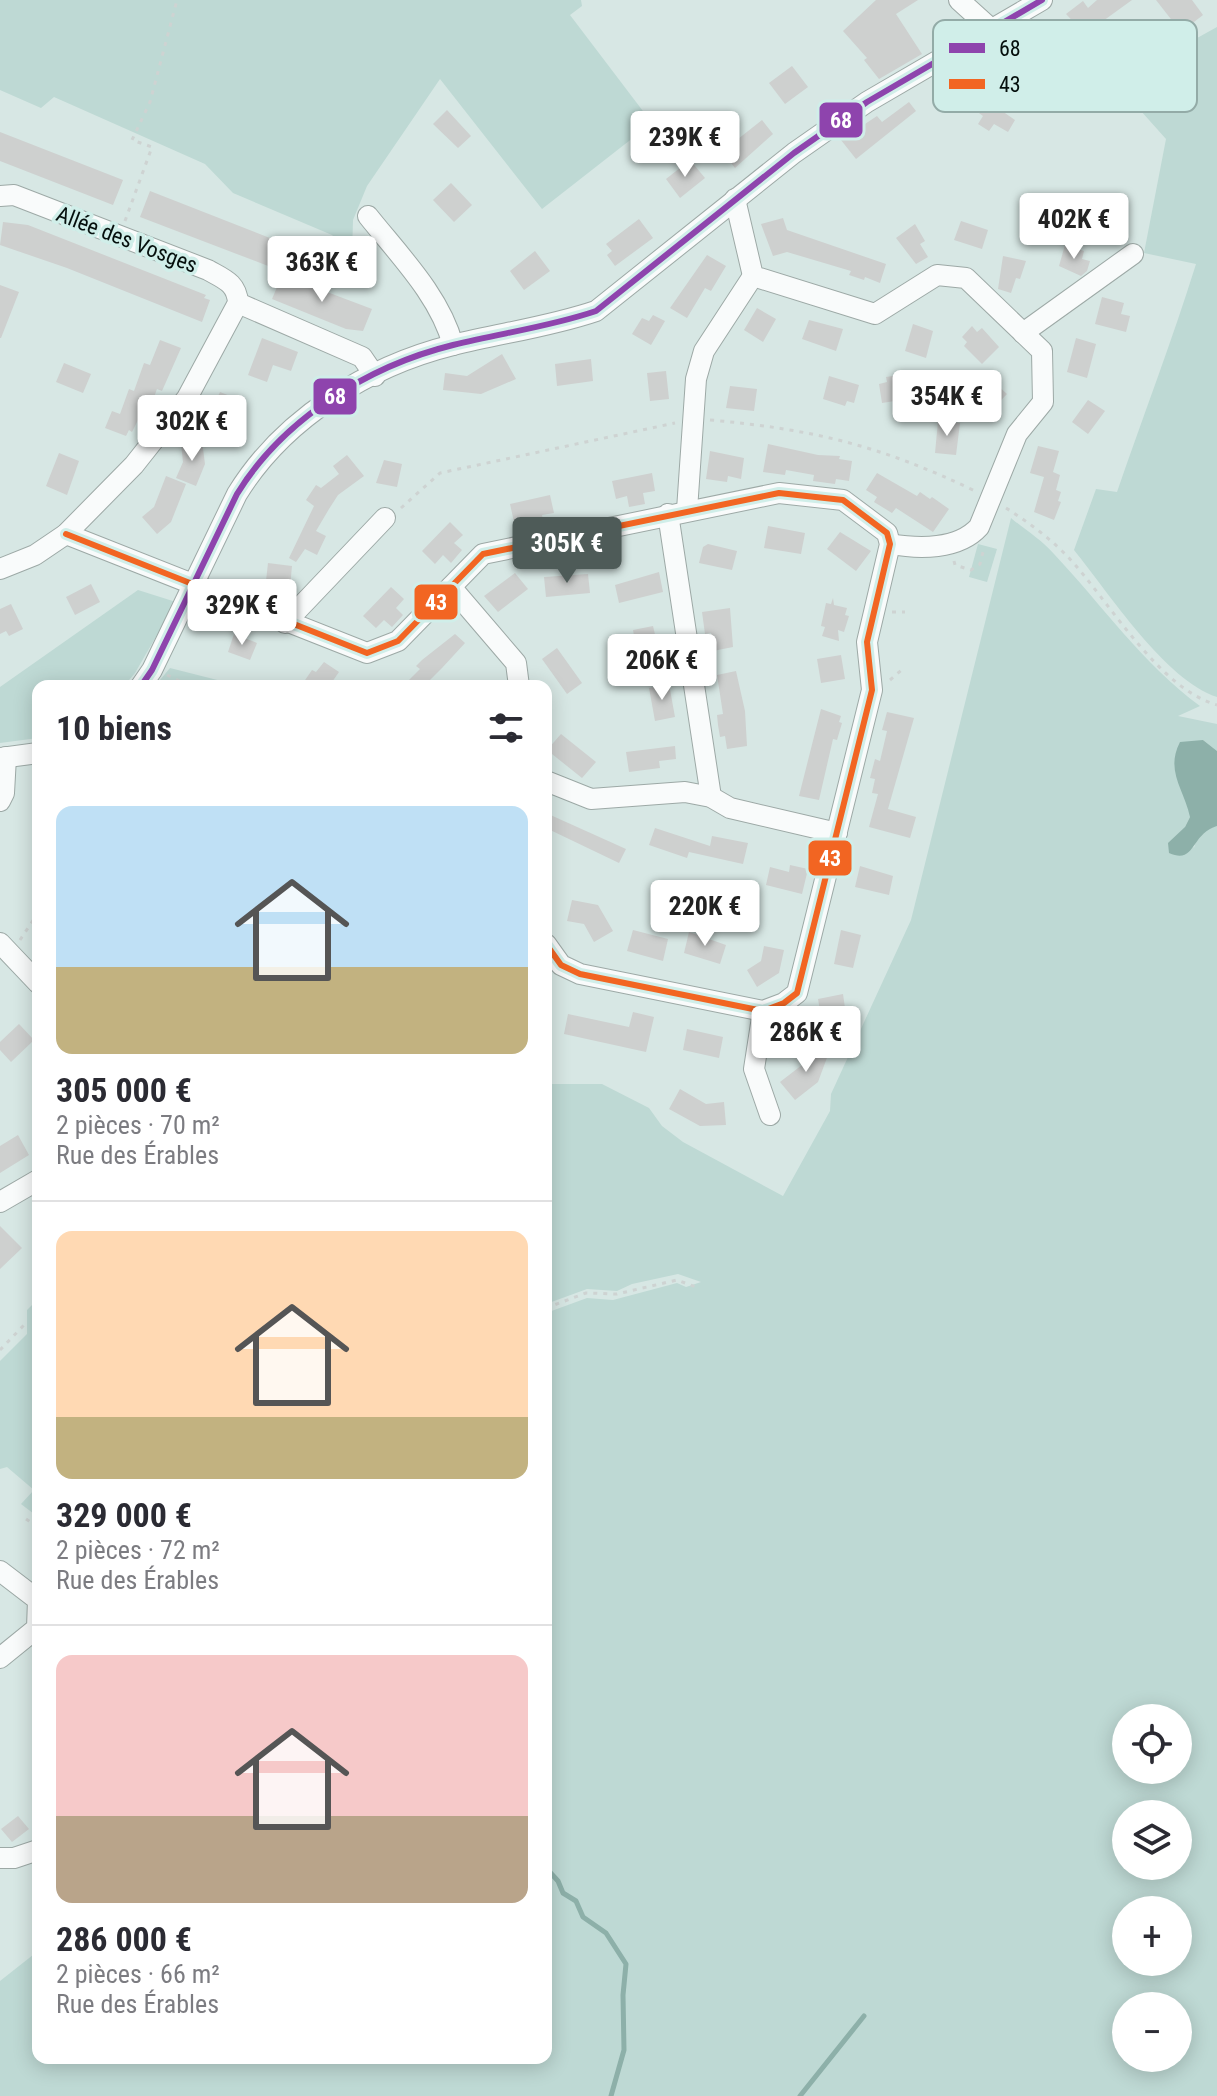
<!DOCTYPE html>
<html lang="fr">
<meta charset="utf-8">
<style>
:root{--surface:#fff;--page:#f7f7f7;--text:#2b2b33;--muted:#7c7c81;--line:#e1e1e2;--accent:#4e5b58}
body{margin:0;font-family:"Roboto Condensed",sans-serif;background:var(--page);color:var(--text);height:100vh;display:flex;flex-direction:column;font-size:30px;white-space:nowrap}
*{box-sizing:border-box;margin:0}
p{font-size:26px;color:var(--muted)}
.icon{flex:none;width:44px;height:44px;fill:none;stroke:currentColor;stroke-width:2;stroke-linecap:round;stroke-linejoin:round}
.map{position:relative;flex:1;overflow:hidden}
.sheet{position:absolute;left:32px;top:680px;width:520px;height:1384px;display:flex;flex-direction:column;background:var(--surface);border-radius:16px;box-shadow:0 4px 20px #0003}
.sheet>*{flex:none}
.tools{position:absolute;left:1112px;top:1704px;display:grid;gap:16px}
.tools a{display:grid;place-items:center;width:80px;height:80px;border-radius:50%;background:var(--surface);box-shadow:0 4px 20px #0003;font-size:40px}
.price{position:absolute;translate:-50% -68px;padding:0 18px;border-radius:8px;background:#fff;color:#222;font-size:26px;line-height:52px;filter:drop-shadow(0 2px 4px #0008)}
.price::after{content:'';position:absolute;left:50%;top:48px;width:24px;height:18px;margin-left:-12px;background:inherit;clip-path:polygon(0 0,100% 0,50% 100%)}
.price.on{background:var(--accent);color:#fff}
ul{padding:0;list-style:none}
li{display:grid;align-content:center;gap:16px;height:424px;padding:0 24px}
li+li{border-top:2px solid var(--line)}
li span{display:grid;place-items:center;height:248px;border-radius:16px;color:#555}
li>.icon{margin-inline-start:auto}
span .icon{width:144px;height:144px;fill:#fffc;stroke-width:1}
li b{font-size:34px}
h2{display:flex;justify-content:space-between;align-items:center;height:96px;padding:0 24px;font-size:34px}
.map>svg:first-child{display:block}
</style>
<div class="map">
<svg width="1217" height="2096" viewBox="0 0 1217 2096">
<rect width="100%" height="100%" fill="#d7e7e4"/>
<g fill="#bed9d4" fill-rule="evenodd">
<polygon points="0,0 581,0 582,6 570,15 652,123 542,209 440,79 367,186 353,220 352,255 332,235 233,193 205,164 54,97 41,108 0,90"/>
<path d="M1217,27V697C1165,680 1109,593 1074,550L1096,489L1117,492C1143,416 1172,341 1196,264L1144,253L1166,139L1116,83Z"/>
<path d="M1011,518C1025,530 1042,540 1054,554C1102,605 1143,664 1200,706L1178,716L1217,724V751L1203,740L1190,817L1185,827L1194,848C1198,834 1203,830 1217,826V2096H0V1981L38,1951V2058H546V1313L587,1298L613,1300L677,1283L686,1287L701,1282L678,1274L632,1284L617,1291L587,1289L546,1304V1084H602L649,1108L662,1126L683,1142L783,1196L830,1111L831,1094L911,920ZM1126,1718H1178V1770H1126ZM1126,1814H1178V1866H1126ZM1126,1910H1178V1962H1126ZM1126,2006H1178V2058H1126Z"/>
<polygon points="978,544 997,549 987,582 969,577"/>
<polygon points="138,590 176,602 135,673 124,686 38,686 38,738 0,743 0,687"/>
<polygon points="170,668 241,686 173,686 160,680"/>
<polygon points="38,1299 38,1517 21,1504 34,1490 7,1467 0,1469 0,1361 27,1334 27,1310"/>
</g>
<path fill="#8db0a9" d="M1203,740L1217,751V826C1190,834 1196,865 1169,853L1168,843L1185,827L1190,817C1184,789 1165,771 1180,742Z"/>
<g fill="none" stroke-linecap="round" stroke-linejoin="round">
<g stroke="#8db0a9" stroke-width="5">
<polyline points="546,1868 558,1881 563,1893 576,1901 583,1917 606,1933 626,1964 623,1995 624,2050 611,2096"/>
<polyline points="800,2096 864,2016"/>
</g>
</g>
<g fill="#ced0cf">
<polygon points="876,0 918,0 896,14 922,54 879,79 864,60 867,58 843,31"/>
<polygon points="1097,0 1132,0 1085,34 1066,14 1083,1 1088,8"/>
<polygon points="1156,0 1192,0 1203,15 1181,32"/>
<polygon points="1006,46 1032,69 1011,92 1013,94 1002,111 1015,120 1008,132 994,124 989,131 978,124 983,116 972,108 1002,65 995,59"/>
<polygon points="792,66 808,87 785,104 769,83"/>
<polygon points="909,102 916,111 856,159 841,140 877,116 882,122"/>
<polygon points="447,110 471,136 458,148 433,124"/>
<polygon points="762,120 773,134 735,168 713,140 729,127 738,139"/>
<polygon points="0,132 123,180 113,205 0,161"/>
<polygon points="690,160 705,178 680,198 666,179"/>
<polygon points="451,183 472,205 454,222 433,200"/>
<polygon points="150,191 285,244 276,269 140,217"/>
<polygon points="783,218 787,230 886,264 880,283 865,277 864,280 849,275 851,271 787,252 773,256 761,224"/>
<polygon points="639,219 653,238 615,266 607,255 612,251 606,244"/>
<polygon points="961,221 988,230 982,249 954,240"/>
<polygon points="3,222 28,225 206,295 204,298 210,300 202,322 67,268 0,245"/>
<polygon points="915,224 925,241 920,244 928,257 916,264 896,238"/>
<polygon points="1065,245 1084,251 1082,259 1090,261 1087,271 1081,276 1059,266"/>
<polygon points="535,251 550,271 524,290 510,271"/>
<polygon points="707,255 726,266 711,291 705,288 687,318 670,308"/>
<polygon points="1003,256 1026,261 1020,279 1016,278 1011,293 998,289"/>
<polygon points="282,275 372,309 363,331 346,329 272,299"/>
<polygon points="0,285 19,292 1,338 0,338"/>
<polygon points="1102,297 1124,303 1121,314 1130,316 1126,332 1095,324"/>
<polygon points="757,308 776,319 763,342 744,330"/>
<polygon points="653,315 665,321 651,345 632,334 642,318 649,321"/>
<polygon points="809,320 843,329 836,351 802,339"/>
<polygon points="913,324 933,331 926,358 905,351"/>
<polygon points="972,326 977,332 982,328 999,347 982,364 964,346 967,342 962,337"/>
<polygon points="262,338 298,352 291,371 273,365 267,382 248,375"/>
<polygon points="1076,338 1096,344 1087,378 1067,372"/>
<polygon points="160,340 181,348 162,391 157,389 150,408 146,407 144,413 142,412 132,432 129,430 126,436 105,428 112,411 120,414 129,389 134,391 144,363 150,365"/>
<polygon points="502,354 516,379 481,394 443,390 445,373 467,376"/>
<polygon points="591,359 593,381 557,386 555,364"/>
<polygon points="64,363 91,374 83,393 56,382"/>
<polygon points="666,371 669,399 650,401 647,373"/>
<polygon points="912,373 913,398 882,403 879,384 887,382 886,377"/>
<polygon points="829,376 859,385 854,403 847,401 845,406 823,399"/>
<polygon points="994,382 1007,394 988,414 975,402"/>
<polygon points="730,386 757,389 754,411 726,408"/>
<polygon points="220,392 240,400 227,431 206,423"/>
<polygon points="1088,400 1105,411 1088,434 1072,422"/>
<polygon points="938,421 960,423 956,455 935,453"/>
<polygon points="202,441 205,464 196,486 176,478 183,462 181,444"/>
<polygon points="768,444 818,455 840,456 839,459 852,461 849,481 836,479 835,484 813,481 814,475 786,470 785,475 763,472"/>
<polygon points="1038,446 1059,451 1053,472 1060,475 1056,490 1061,492 1058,501 1061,502 1054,520 1034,512 1044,477 1030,473"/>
<polygon points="710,451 744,458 741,479 728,476 727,482 706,479"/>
<polygon points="59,453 79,461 67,495 46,486"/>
<polygon points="347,455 364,476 338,495 329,509 316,531 326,536 317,555 305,549 296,562 289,558 314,506 306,500 316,485 321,488 339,474 333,466"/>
<polygon points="384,460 402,464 397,487 376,483"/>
<polygon points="652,473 655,491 643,493 645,504 629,507 627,496 616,499 612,481"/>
<polygon points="877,473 917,496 920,492 930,499 932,497 949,509 933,532 896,508 892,513 874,502 877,497 866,490"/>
<polygon points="166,476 186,484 171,522 157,534 142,517 154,507"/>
<polygon points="550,495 554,513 542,515 544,526 528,529 526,519 514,522 510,504"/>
<polygon points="450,522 463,535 454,543 462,550 451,563 443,555 435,564 422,551"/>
<polygon points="768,526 805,533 801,554 764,548"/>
<polygon points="840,532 871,551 856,571 827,549"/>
<polygon points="708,544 737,551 732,570 699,563 703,547"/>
<polygon points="268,563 292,566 290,587 266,581"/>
<polygon points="659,572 663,592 619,603 615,585"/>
<polygon points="515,573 528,589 498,612 484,596"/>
<polygon points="588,574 590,593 546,597 544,577"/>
<polygon points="91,584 100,602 75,615 66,597"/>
<polygon points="391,587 404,599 396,608 403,615 392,627 384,620 376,628 363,616"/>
<polygon points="833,598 834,605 847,608 845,615 849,616 844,632 838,630 839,641 822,636 825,627 821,626 826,603 831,604"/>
<polygon points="11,604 23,629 9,636 6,631 0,634 0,609"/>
<polygon points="730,608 733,647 713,651 711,633 705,634 702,612"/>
<polygon points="653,626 661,660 639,664 633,630"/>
<polygon points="234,634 257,643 250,660 228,652"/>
<polygon points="455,634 465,643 442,668 424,686 403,686 420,669 416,666 422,660"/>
<polygon points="557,648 582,683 567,694 542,659"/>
<polygon points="841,655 845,679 821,683 817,659"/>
<polygon points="324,662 339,672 332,682 339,686 301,686 312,670 316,672"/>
<polygon points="736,671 745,711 747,746 727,749 725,736 720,737 718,725 717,715 723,714 717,675"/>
<polygon points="669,684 675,717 655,721 649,688"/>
<polygon points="821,709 841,716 839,722 842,723 837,740 833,739 819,800 799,796"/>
<polygon points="887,712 914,718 888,809 916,817 910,838 869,827 878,794 872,793 875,779 870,778 875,759 880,761 887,731 882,730"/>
<polygon points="561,734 596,762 582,778 547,750"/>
<polygon points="675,746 676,759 659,761 660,768 629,772 626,752"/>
<polygon points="546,813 626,849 619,863 546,828"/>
<polygon points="655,828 710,846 712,836 748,843 743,864 689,852 687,858 649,845"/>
<polygon points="790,865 808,869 802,894 766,885 770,867 789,872"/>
<polygon points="860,866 893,876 889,895 855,887"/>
<polygon points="572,900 598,905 613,931 594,942 584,924 567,921"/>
<polygon points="633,930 668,939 663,961 627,951"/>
<polygon points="841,930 861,935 853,968 834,964"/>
<polygon points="689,932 726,945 720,964 684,953"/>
<polygon points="764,946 784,950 779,973 757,987 747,970 761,961"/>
<polygon points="843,994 847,1022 841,1030 824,1033 818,999"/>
<polygon points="633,1012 654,1017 646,1052 564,1034 568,1014 629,1027"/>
<polygon points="19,1024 34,1040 11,1062 0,1050 0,1042"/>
<polygon points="687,1029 723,1037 719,1058 683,1050"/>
<polygon points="808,1048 828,1055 818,1082 795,1100 780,1082 802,1065"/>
<polygon points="680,1089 706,1104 724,1102 726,1125 700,1126 669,1109"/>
<polygon points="18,1135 29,1155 0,1173 0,1146"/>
<polygon points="0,1226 22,1248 0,1269"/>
<polygon points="18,1816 29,1829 12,1842 1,1829"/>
</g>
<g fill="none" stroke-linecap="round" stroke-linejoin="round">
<g stroke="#9da9a6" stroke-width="22">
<g id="minor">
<polyline points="959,0 991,29"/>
<path d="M0,196L14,195L208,270C224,279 237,283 238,303L187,398L134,465L66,534L35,555L0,569"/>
<path d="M735,199L753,276L875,314L937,275L966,278L1042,351L1043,402L1017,434L979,527C958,550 919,549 890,544"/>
<path d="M368,216C399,255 440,296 453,345"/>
<polyline points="238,303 362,357 375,376"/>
<polyline points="1023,333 1133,254"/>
<polyline points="687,510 696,379 704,351 753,276"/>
<polyline points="668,514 711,797"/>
<polyline points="66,534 367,653 398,641 483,554 779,493 843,500 887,533 890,544 867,642 872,690 797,993 784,1003 763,1011 580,974 561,965 546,944"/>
<polyline points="451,587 516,663 519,686"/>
<polyline points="285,623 385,518"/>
<path d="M141,686L152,670L237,494C283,419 368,366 453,345C501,333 549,327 596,311L794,153L867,102L1042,0"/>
<polyline points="0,758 38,753"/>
<polyline points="546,781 591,799 685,792 711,797 730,808 837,833"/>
<polyline points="0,801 4,793 6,757"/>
<polyline points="0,943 38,983"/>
<polyline points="763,1011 754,1069 770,1115"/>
<polyline points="0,1202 38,1180"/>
<polyline points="0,1571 38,1600 37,1628 0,1658"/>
<polyline points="0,1858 14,1858 38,1850"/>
</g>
</g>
<g stroke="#ced3d2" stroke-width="3" stroke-dasharray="4 6" stroke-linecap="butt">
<polyline points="125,221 152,147 132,140 150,102 177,0"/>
<path d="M710,420C812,429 882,446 975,491"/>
<polyline points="401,508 440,473 675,423"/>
<path d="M1006,508C1028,522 1051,539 1069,558C1109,601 1158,688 1217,705"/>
<polyline points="954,561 955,565 971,570 980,564 984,548"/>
<polyline points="892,612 905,612"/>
<polyline points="167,675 190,686"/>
<polyline points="890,680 905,667"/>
<polyline points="20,940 38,913"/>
<polyline points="546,1308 586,1293 617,1294 677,1280 696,1287"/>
<polyline points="0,1350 24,1325"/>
<polyline points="26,1519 38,1527"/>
</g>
<use href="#minor" stroke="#f9fbfb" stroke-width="20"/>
<g stroke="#d0eee9" stroke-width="12">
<path id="bus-1" d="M141,686L152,670L237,494C283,419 368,366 453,345C501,333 549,327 596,311L794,153L867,102L1042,0"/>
</g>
<g stroke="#d0eee9" stroke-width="12">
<polyline id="bus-2" points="66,534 367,653 398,641 483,554 779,493 843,500 887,533 890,544 867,642 872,690 797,993 784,1003 763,1011 580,974 561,965 546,944"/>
</g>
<use href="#bus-1" stroke="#8e44ad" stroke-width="6"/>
<use href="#bus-2" stroke="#f26522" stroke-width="6"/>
</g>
<g text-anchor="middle" stroke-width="7" stroke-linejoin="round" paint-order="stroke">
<g font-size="22" fill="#050f0d" stroke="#d0eee9">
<text transform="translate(127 239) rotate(21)" y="8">Allée des Vosges</text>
</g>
</g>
<rect x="933" y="20" width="264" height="92" rx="12" fill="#d0eee9" stroke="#93aba7" stroke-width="2"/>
<rect x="949" y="43" width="36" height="10" fill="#8e44ad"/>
<rect x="949" y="79" width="36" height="10" fill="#f26522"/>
<g font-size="22" fill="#050f0d">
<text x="999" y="56">68</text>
<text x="999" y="92">43</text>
</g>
<g stroke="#d0eee9" stroke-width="3">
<rect x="818" y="101" width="46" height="38" rx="8" fill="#8e44ad"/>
<rect x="312" y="377" width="46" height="39" rx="8" fill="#8e44ad"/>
<rect x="413" y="583" width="46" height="38" rx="8" fill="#f26522"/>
<rect x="807" y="839" width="46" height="38" rx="8" fill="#f26522"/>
</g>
<g font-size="22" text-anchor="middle" font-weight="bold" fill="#fff">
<text x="841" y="128">68</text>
<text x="335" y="404">68</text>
<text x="436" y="610">43</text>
<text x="830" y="866">43</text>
</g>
</svg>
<div class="tools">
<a><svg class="icon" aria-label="locate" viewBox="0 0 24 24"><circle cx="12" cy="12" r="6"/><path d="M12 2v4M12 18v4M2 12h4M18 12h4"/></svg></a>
<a><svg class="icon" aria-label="layers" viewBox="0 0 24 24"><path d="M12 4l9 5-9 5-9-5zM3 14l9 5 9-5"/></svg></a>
<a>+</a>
<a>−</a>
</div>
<b class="price" style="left:685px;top:179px">239K €</b>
<b class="price" style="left:1074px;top:261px">402K €</b>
<b class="price" style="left:322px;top:304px">363K €</b>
<b class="price" style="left:947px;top:438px">354K €</b>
<b class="price" style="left:192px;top:463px">302K €</b>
<b class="price on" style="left:567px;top:585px">305K €</b>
<b class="price" style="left:242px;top:647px">329K €</b>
<b class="price" style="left:662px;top:702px">206K €</b>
<b class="price" style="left:705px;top:948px">220K €</b>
<b class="price" style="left:806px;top:1074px">286K €</b>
<section class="sheet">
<h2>10 biens<svg class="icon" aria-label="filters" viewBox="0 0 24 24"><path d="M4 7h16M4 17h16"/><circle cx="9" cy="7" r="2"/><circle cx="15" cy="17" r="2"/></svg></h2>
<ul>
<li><span style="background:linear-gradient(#bfe0f5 65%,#c2b280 0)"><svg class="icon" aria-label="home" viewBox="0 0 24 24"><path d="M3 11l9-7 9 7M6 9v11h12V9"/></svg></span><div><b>305 000 €</b><p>2 pièces · 70 m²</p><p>Rue des Érables</p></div></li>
<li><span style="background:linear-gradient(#ffd9b3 75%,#c2b280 0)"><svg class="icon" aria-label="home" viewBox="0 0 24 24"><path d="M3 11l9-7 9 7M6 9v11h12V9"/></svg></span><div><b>329 000 €</b><p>2 pièces · 72 m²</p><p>Rue des Érables</p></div></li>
<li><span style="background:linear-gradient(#f6c9c9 65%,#b9a48a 0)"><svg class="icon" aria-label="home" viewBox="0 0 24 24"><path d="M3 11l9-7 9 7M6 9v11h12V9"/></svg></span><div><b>286 000 €</b><p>2 pièces · 66 m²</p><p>Rue des Érables</p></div></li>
</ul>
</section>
</div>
